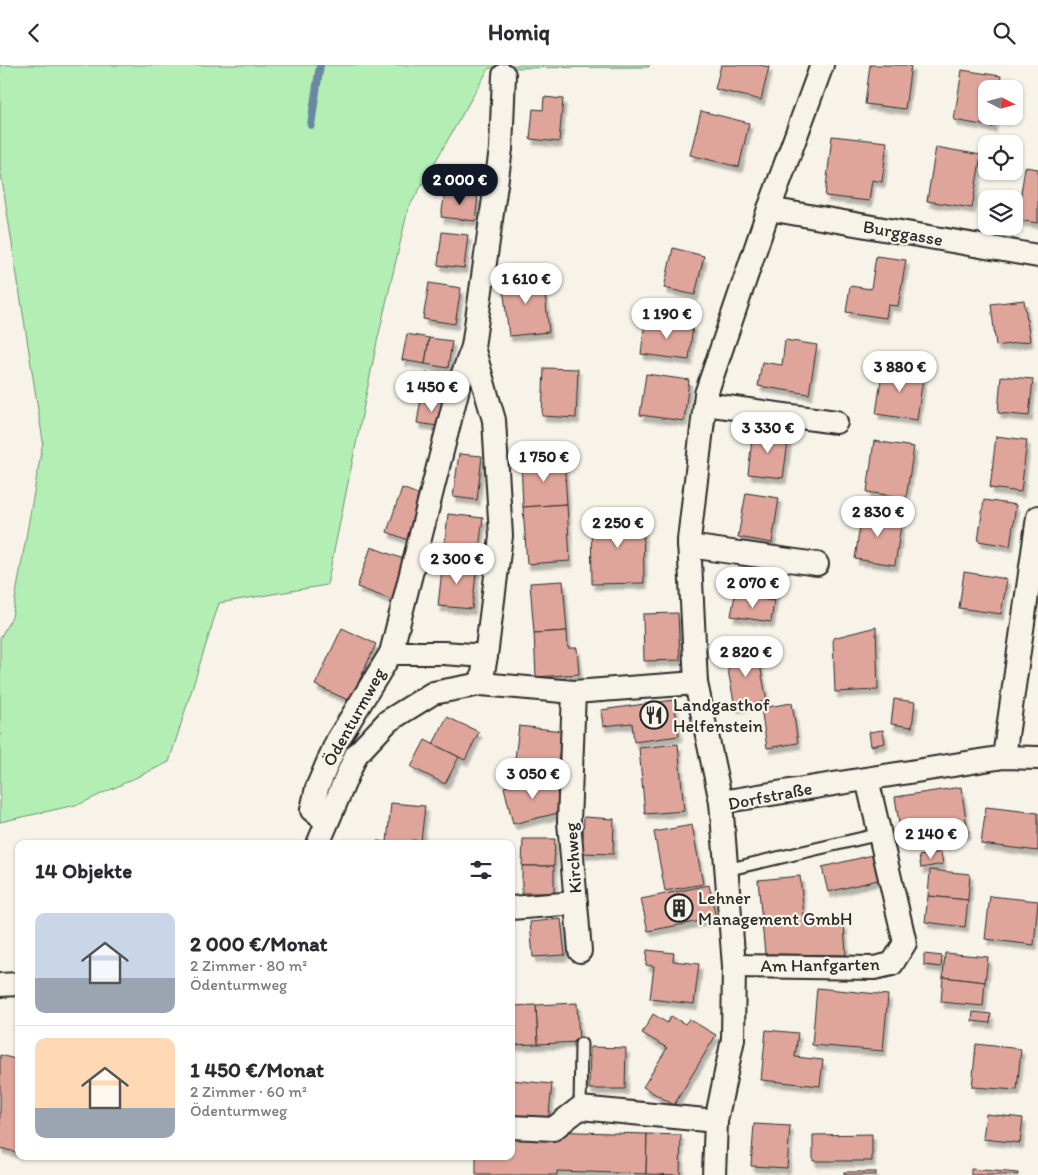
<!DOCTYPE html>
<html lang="de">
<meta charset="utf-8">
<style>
:root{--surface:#fff;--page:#f7f7f7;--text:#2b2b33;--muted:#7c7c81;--line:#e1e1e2;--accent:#111827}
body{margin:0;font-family:Itim,sans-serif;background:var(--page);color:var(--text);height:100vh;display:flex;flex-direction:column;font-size:19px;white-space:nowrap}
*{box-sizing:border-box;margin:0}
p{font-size:16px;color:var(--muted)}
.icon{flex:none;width:28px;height:28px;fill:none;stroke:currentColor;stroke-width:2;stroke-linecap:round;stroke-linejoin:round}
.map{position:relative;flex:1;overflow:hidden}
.panel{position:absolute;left:15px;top:775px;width:500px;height:320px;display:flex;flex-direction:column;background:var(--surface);border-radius:10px;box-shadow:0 1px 4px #0004}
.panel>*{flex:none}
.needle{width:32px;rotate:96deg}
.tools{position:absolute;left:978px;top:15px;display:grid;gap:10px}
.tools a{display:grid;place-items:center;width:45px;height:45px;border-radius:10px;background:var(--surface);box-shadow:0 1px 4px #0004;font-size:25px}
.price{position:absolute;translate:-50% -42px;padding:0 11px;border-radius:18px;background:#fff;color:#222;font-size:16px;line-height:32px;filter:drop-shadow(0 1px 2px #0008)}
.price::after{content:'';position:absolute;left:50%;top:30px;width:15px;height:11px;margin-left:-8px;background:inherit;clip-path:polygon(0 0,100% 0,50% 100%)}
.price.selected{background:var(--accent);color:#fff}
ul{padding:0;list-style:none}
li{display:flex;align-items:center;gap:15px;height:125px;padding:0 20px}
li+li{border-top:1px solid var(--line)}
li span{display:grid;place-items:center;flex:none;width:140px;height:100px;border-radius:10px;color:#555}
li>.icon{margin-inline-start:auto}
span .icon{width:60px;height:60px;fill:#fffc;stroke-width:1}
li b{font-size:21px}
h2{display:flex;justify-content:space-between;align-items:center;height:60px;padding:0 20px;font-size:21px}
header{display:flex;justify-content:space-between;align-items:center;height:65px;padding:0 20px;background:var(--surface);font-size:22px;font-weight:800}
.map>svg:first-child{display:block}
</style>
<header><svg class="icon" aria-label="back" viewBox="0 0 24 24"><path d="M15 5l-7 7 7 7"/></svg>Homiq<svg class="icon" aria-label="search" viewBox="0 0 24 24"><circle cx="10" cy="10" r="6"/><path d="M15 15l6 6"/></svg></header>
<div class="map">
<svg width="1038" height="1110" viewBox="0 0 1038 1110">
<defs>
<filter id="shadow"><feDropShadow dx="3" dy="5.5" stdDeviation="1" flood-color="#0004"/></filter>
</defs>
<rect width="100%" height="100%" fill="#f7f3e8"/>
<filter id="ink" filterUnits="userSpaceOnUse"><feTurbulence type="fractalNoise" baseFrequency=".02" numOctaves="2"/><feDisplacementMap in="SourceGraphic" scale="10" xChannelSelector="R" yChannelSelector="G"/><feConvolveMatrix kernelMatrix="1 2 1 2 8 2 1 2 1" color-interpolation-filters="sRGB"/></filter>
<g filter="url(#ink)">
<polygon fill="#b3efb5" stroke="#6f8d70" points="0,0 649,0 649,2 489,3 408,144 377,277 327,520 219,538 169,697 80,739 0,757 0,573 12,552 43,376 0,102"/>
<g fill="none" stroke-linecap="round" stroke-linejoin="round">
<polyline stroke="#6b88a2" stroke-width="8" points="311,60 320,0"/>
</g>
<g fill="#dfa59a" stroke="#2b2b2b" filter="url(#shadow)">
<polygon points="721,0 760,0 769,2 761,35 715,24"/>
<polygon points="870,0 911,0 905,44 865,39"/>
<polygon points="962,5 1001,11 999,24 986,24 986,51 995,51 993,62 954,55"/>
<polygon points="544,32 563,34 559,77 530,74 533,44 543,45"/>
<polygon points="701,46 749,58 739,102 690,90"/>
<polygon points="832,71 887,77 882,117 872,115 869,136 825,131"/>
<polygon points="936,82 981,90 972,143 927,136"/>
<polygon points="1025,102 1038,104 1038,158 1017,155"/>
<polygon points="445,126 478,131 475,156 441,152"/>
<polygon points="442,167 468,170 464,203 438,200"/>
<polygon points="673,183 704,191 695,230 664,223"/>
<polygon points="876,191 906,195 898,241 888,240 886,253 846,247 850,221 871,224"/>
<polygon points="543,209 549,267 509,271 502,213"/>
<polygon points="429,218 461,223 455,259 423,254"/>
<polygon points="1024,235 1030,276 996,281 991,239"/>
<polygon points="645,255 693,260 689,295 641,289"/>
<polygon points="407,269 429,273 425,299 402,295"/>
<polygon points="429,273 452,276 448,303 425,299"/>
<polygon points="785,275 817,280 809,329 758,321 762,297 782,300"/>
<polygon points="883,301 924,306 917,355 876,349"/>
<polygon points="544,303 578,304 576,353 542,351"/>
<polygon points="426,308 452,313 448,338 421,333"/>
<polygon points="646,309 689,315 684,356 640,350"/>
<polygon points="1001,311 1033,314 1029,351 998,348"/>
<polygon points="421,333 448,338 444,362 417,358"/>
<polygon points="753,366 789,370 783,413 748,409"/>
<polygon points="996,371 1027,375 1021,427 990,423"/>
<polygon points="874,376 914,382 906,433 867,427"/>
<polygon points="459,389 482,391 477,435 453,432"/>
<polygon points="564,393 567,439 523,442 521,396"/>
<polygon points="402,423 423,431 408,475 387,467"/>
<polygon points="746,428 779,433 772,478 738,472"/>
<polygon points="984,435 1016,440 1010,481 978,476"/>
<polygon points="567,439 570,496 527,499 523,442"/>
<polygon points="862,447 902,453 895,500 855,494"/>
<polygon points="448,449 483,453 477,499 443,495"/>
<polygon points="643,449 644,518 592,519 591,450"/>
<polygon points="371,482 406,495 392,535 357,522"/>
<polygon points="443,495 477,499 472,544 438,541"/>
<polygon points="964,507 1007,514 1001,549 959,543"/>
<polygon points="738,510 777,516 774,536 735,530"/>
<polygon points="563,516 567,566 534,568 530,518"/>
<polygon points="735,530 774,536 771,557 731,551"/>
<polygon points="678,548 680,595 644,596 643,549"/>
<polygon points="876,562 878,625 835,627 833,573"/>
<polygon points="342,563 376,579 350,636 315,620"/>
<polygon points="567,566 568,583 577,583 579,609 536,612 534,568"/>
<polygon points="757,584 767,636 735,642 725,589"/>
<polygon points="894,634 915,637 912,662 891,659"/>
<polygon points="674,635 679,671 634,677 632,658 603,661 601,645"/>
<polygon points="792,638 798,678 767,683 761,643"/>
<polygon points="447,652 479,667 465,695 433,679"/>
<polygon points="519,661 562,666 558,699 515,694"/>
<polygon points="883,665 885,678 871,681 869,667"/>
<polygon points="425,675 459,692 445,719 411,702"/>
<polygon points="678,679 684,746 645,749 639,683"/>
<polygon points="553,710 562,747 513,759 504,722"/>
<polygon points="961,722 968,768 902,778 895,732"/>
<polygon points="391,738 425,741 421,776 412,775 412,779 377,779 377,776 387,777"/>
<polygon points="986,742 1038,748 1038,786 981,779"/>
<polygon points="584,752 614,754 613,789 582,788"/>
<polygon points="692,760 703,819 665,826 654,767"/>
<polygon points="523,774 555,774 554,801 522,801"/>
<polygon points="941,787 943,799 921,803 919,791"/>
<polygon points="877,789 882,814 828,827 822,802"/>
<rect x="522" y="801" width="32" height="27"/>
<polygon points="930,805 970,809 968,835 928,831"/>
<polygon points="800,811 805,860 844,859 846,890 765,889 758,815"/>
<polygon points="709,820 716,853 648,866 641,834"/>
<polygon points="928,831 968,835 965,862 925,857"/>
<polygon points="990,831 1038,836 1034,880 985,874"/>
<polygon points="561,854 565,890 533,892 530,857"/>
<polygon points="647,885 674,888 673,896 699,899 694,939 650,934 654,901 646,900"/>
<polygon points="945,888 988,892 985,917 943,912"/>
<polygon points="924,889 942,891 941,902 924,900"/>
<polygon points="943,912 985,917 983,941 941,937"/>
<polygon points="817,923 888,930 883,986 812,980"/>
<polygon points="577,938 579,977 538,979 536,940"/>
<polygon points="536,940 538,979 511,980 511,941"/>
<polygon points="973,947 991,949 990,958 972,956"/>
<polygon points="653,949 667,958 671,951 685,959 689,954 716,970 674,1040 643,1022 667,983 642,968"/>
<polygon points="766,965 798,968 795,992 823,995 820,1021 761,1015"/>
<polygon points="976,979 1021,984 1017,1025 972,1022"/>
<polygon points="590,982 626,983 625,1024 589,1024"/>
<polygon points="0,990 15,994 15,990 19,991 19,1088 0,1083"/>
<polygon points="511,1015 552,1019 548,1059 511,1055"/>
<polygon points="986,1049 1023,1053 1020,1078 983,1074"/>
<polygon points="754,1059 790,1061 787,1103 751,1101"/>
<polygon points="511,1065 647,1069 646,1109 557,1106 557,1110 476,1110 476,1091 511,1091"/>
<polygon points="647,1069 681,1070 680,1110 646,1109"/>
<polygon points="872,1069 872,1096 813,1096 813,1070"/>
<polygon points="971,1104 1018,1108 1018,1110 971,1110"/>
<rect x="844" y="1107" width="32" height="3"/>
</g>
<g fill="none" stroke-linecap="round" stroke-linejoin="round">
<g stroke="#2b2b2b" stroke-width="15">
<g id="lane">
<polyline points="726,805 880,769"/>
<polyline points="580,1043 581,979"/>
</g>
</g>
<g stroke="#2b2b2b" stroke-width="26">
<g id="street">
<polyline points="769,144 1038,191"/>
<polyline points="473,282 494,355 501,471 486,591 481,619"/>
<polyline points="705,339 836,357"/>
<polyline points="689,481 817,499"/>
<polyline points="391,588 443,588 486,591"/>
<polyline points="574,627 569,757 580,886"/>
<polyline points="1004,692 1038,452"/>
<polyline points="721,737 1004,692 1038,693"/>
<polyline points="327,757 312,745 317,723 337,676 391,588 459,319 473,282 501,84 504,10"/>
<polyline points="318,779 356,690 388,656 433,628 481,619 574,627 696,618"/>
<polyline points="511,843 576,838"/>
<polyline points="734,901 874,903 892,899 905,878 867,714"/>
<polyline points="0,920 19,919"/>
<polyline points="511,1062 553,1064 580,1043 716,1056"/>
<polyline points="714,1110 716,1056 733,974 734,901 721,737 696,618 689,475 706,329 769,144 822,0"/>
</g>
</g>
<use href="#lane" stroke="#f7f3e8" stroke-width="11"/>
<use href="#street" stroke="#f7f3e8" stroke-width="22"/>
</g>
</g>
<defs>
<g id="restaurant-ring" transform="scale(1.4375)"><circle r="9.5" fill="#f7f3e8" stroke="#2b2b2b" stroke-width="1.5"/><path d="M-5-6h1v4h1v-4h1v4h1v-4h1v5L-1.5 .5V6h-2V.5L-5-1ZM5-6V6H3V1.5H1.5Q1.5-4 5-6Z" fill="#2b2b2b"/></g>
<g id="building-ring" transform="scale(1.4375)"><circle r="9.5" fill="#f7f3e8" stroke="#2b2b2b" stroke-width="1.5"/><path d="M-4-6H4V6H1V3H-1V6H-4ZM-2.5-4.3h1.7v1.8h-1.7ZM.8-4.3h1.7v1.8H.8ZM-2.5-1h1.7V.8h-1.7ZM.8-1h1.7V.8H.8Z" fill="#2b2b2b"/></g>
</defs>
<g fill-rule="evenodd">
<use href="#restaurant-ring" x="654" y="650"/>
<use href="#building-ring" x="679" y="843"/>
</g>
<g text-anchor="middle" stroke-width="4.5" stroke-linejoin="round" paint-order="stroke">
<g font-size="18" fill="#2b2b2b" stroke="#f7f3e8">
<text transform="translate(903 168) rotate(10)" y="6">Burggasse</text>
<text transform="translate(354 652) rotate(-61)" y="6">Ödenturmweg</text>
<text transform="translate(770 731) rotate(-11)" y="6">Dorfstraße</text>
<text transform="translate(573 793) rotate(-94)" y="6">Kirchweg</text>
<text transform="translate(820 900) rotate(-1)" y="6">Am Hanfgarten</text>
</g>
<g font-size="18" fill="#2b2b2b" stroke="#f7f3e8" text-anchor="start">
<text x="673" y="646">Landgasthof<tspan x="673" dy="21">Helfenstein</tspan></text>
<text x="698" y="839">Lehner<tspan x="698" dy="21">Management GmbH</tspan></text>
</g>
</g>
</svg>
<div class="tools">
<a><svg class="needle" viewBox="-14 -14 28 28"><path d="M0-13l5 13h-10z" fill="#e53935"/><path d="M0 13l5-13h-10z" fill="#7c7c81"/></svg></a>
<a><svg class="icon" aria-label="locate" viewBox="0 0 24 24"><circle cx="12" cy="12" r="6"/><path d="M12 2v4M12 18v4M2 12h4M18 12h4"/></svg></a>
<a><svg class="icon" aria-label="layers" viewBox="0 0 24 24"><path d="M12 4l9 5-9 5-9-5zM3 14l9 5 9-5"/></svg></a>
</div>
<b class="price selected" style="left:460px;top:141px">2 000 €</b>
<b class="price" style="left:526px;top:240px">1 610 €</b>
<b class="price" style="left:667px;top:275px">1 190 €</b>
<b class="price" style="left:900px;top:328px">3 880 €</b>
<b class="price" style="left:432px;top:348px">1 450 €</b>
<b class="price" style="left:768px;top:389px">3 330 €</b>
<b class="price" style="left:544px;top:418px">1 750 €</b>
<b class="price" style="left:878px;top:473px">2 830 €</b>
<b class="price" style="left:618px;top:484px">2 250 €</b>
<b class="price" style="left:457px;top:520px">2 300 €</b>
<b class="price" style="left:753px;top:544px">2 070 €</b>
<b class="price" style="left:746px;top:613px">2 820 €</b>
<b class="price" style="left:533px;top:735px">3 050 €</b>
<b class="price" style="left:931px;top:795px">2 140 €</b>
<section class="panel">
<h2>14 Objekte<svg class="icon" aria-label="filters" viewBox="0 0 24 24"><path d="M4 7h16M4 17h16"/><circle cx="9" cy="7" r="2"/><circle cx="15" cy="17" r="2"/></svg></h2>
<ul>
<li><span style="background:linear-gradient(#c9d6e8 65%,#9aa5b1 0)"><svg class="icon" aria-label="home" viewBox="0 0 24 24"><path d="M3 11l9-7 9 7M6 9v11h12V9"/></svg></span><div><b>2 000 €/Monat</b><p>2 Zimmer · 80 m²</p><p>Ödenturmweg</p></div></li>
<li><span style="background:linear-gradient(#ffd9b3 70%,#9aa5b1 0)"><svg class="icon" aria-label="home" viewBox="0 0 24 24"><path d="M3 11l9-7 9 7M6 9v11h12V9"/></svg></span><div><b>1 450 €/Monat</b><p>2 Zimmer · 60 m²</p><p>Ödenturmweg</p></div></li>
</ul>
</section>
</div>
